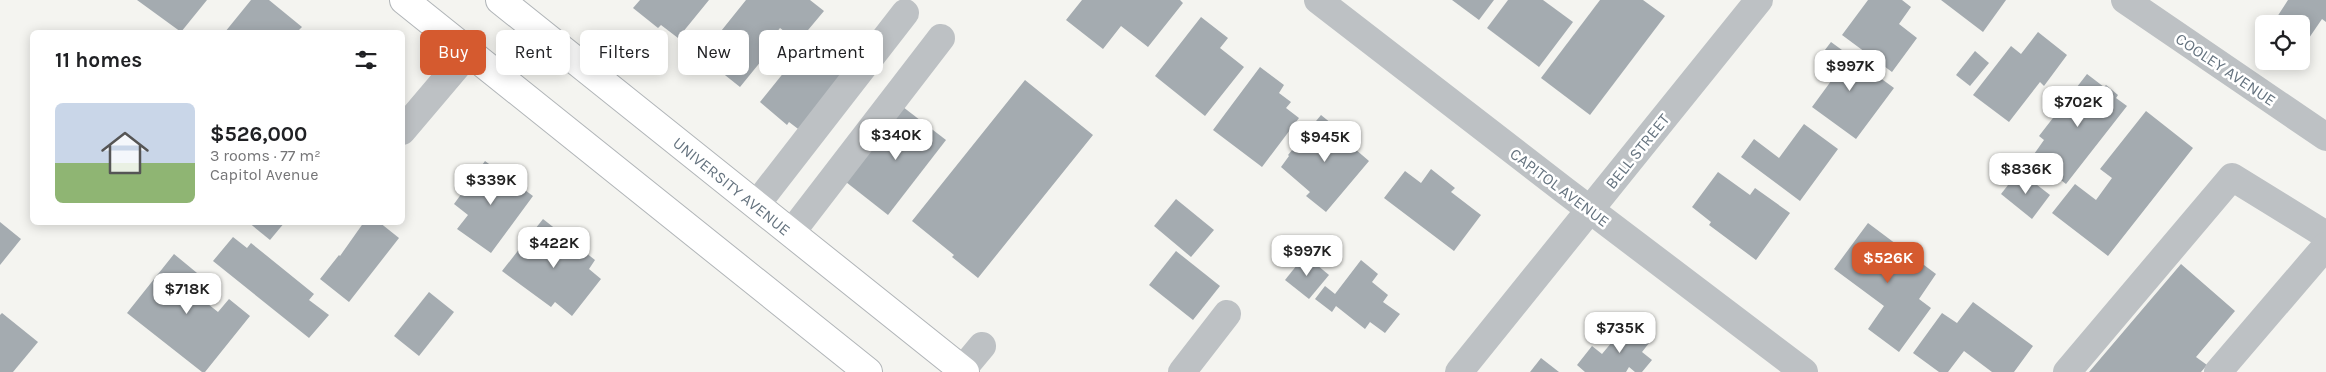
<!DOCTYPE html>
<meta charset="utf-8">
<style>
:root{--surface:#fff;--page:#f6f6f6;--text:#202124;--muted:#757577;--line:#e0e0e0;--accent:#d55a2f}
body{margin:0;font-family:Karla,sans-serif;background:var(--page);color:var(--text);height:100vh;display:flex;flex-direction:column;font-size:19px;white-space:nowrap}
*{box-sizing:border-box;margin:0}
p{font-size:16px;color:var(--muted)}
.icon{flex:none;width:28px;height:28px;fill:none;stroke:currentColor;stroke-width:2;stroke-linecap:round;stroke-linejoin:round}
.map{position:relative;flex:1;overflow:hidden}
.sheet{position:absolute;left:30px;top:30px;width:375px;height:195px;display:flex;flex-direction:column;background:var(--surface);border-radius:8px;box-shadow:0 2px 12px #0003}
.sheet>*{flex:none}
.hud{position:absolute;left:420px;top:30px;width:475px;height:45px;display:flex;gap:10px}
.tools{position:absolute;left:2255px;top:15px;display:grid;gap:10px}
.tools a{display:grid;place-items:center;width:55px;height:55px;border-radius:8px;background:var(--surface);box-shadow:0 2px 12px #0003;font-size:25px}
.price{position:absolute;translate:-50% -42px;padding:0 11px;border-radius:10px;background:#fff;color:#222;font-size:16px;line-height:32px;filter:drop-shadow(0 1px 2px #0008)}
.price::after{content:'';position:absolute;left:50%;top:30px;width:15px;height:11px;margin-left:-8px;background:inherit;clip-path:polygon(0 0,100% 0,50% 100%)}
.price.current{background:var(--accent);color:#fff}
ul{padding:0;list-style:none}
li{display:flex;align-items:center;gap:15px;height:125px;padding:0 25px}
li+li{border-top:1px solid var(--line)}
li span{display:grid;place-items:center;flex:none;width:140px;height:100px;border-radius:8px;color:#555}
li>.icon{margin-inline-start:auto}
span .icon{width:60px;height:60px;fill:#fffc;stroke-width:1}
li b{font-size:21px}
h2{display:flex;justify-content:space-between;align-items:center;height:60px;padding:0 25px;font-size:21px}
.chip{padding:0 18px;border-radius:8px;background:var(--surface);box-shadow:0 2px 12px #0003;font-size:18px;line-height:45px}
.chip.current{background:var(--accent);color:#fff}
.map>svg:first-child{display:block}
</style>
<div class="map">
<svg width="2326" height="372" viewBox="0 0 2326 372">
<rect width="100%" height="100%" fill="#f4f4f0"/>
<g fill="#a4abb0">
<polygon points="137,0 207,0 181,32"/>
<polygon points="251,0 269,0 302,27 297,32 225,32"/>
<polygon points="640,0 709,0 678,38 661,25 658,28 633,8"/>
<polygon points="746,0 810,0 824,11 798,42 780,28 762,51 766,55 740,87 701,56"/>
<polygon points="1082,0 1180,0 1183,3 1148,47 1121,26 1103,49 1066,20"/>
<polygon points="1452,0 1494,0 1479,20"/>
<polygon points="1508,0 1543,0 1573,22 1539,67 1487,28"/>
<polygon points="1600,0 1643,0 1665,16 1590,115 1541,78"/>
<polygon points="1868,0 1902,0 1911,7 1899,24 1917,38 1892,72 1842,35"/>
<polygon points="1941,0 2006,0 1983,32"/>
<polygon points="2288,0 2326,0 2326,22 2322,19 2309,38 2301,33 2301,24 2287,24 2277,17"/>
<polygon points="1201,17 1228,38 1220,48 1244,67 1205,116 1155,76"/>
<polygon points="2038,32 2067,55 2044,86 2040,82 2009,122 1973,95 2011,46 2021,54"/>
<polygon points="1831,42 1894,88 1856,139 1812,107 1834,77 1815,63"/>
<polygon points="806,45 850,80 806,135 789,122 787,125 760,102"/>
<polygon points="1975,51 1989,63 1970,86 1956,75"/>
<polygon points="1260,67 1284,85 1279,93 1291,102 1286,108 1299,118 1262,167 1213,130"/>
<polygon points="2087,74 2104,87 2106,85 2118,95 2116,98 2127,106 2066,184 2032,157 2044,140 2039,136"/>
<polygon points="1025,80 1093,135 978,278 952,257 954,255 912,221"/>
<polygon points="903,107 946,140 888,215 846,182"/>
<polygon points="2146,111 2193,148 2108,256 2052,213 2075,184 2096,200 2112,178 2100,169"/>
<polygon points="1321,115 1358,145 1355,149 1369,161 1326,212 1306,196 1310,192 1281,167 1289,156 1288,155"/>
<polygon points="1804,124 1838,149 1800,201 1741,157 1754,139 1779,158"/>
<polygon points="485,161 533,196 491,253 457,229 468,215 454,204"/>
<polygon points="1431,169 1455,188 1451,192 1481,215 1454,251 1384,198 1405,171 1421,183"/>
<polygon points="2019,171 2050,195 2032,219 2001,194"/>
<polygon points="1718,172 1750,195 1755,188 1790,213 1756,260 1709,225 1711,222 1692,207"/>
<polygon points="1176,199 1214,230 1191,257 1154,226"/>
<polygon points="543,219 595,260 589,269 601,279 572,316 555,302 551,307 502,271"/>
<polygon points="0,222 21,239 0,265"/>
<polygon points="248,222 285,222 270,240"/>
<polygon points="364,222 379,222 399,238 349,302 320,279 339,255 340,256"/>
<polygon points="1868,223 1936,274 1919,299 1931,308 1899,352 1868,329 1884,306 1834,269"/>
<polygon points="233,237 247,248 251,243 314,294 309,300 329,315 309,338 213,261"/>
<polygon points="1176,251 1220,286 1193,320 1149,285"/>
<polygon points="174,254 214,287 203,300 218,312 229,299 250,316 205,372 202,372 127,313"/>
<polygon points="1305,255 1329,275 1309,299 1285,280"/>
<polygon points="1361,260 1378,274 1372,282 1388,295 1383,302 1400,314 1385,333 1370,322 1365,329 1336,306 1332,312 1315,299 1325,286 1335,294"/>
<polygon points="2181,264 2235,311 2196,357 2207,365 2201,372 2089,372"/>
<polygon points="429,292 454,312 419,356 394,336"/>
<polygon points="1973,302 2033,346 2014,372 1992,372 1964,351 1948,372 1939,372 1913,353 1942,313 1957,323"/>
<polygon points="2,313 38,342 13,372 0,372 0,315"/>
<polygon points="1635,323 1653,338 1642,352 1652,360 1642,372 1635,372 1629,367 1626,372 1585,372 1577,365 1592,346 1602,354 1617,336 1621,340"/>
<polygon points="1541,358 1559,372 1530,372"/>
</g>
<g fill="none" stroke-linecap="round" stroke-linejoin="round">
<g stroke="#b1b5b8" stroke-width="30">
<g id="major">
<polyline points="404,0 868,372"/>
<polyline points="500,0 965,372"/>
</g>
</g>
<g stroke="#bdc1c4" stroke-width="28">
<polyline points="1318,0 1564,190 1804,372"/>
<polyline points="2125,0 2326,137"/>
<polyline points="402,131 469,52"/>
<polyline points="756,205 905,13"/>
<polyline points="791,233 941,38"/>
<polyline points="962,370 982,346"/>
<polyline points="1182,372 1227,314"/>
<polyline points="1459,372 1759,0"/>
<polyline points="2067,372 2232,177 2326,235"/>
<polyline points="2218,372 2326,246"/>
</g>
<use href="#major" stroke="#fff" stroke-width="28"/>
</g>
<g text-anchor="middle" stroke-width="5" stroke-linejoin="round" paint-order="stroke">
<g font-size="16" fill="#65737f" stroke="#fff">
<text transform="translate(2226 69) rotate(34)" y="6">COOLEY AVENUE</text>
<text transform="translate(1637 151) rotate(-51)" y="6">BELL STREET</text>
<text transform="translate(732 186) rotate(39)" y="6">UNIVERSITY AVENUE</text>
<text transform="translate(1560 187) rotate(37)" y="6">CAPITOL AVENUE</text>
</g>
</g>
</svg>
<div class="tools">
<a><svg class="icon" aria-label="locate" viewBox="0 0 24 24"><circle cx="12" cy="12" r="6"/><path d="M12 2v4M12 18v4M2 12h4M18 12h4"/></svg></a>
</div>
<b class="price" style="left:1850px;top:92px">$997K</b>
<b class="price" style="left:2078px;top:128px">$702K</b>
<b class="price" style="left:896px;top:161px">$340K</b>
<b class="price" style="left:1325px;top:163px">$945K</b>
<b class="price" style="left:2026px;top:195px">$836K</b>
<b class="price" style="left:491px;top:206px">$339K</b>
<b class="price" style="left:554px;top:269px">$422K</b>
<b class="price" style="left:1307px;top:277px">$997K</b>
<b class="price current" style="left:1888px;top:284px">$526K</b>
<b class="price" style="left:187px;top:315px">$718K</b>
<b class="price" style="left:1620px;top:354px">$735K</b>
<div class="hud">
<a class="chip current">Buy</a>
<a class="chip">Rent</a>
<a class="chip">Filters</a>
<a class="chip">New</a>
<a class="chip">Apartment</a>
</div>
<section class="sheet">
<h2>11 homes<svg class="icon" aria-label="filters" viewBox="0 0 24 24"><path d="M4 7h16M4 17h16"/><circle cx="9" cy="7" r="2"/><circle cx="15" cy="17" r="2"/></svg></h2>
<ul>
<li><span style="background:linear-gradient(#c9d6e8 60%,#8fb573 0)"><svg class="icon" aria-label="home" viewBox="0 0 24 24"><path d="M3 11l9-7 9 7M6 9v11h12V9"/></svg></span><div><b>$526,000</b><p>3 rooms · 77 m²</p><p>Capitol Avenue</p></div></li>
</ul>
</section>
</div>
